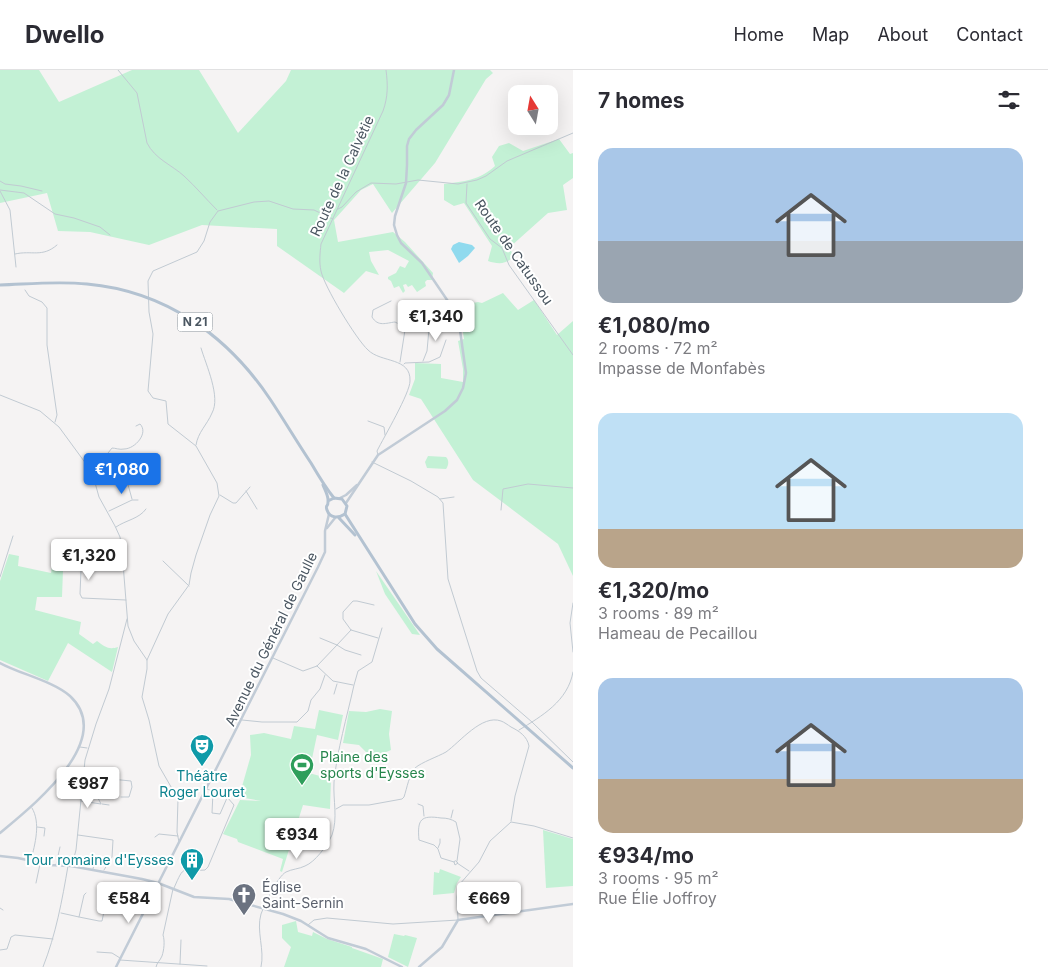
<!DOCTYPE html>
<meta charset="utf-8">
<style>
:root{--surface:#fff;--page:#f7f7f7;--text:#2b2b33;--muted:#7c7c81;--line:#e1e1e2;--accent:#1a73e8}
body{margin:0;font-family:Inter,sans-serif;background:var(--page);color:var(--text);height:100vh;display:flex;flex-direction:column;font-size:19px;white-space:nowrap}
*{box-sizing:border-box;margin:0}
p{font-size:16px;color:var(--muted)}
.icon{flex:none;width:28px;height:28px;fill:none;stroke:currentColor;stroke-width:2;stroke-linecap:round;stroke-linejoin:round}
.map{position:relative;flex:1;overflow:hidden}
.details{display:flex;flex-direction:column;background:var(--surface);width:475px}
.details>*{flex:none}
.needle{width:32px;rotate:349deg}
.fabs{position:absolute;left:508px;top:15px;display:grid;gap:10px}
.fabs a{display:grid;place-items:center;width:50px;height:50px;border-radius:10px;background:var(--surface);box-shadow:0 5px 20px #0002;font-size:25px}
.price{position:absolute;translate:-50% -42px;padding:0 11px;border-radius:5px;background:#fff;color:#222;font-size:16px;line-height:32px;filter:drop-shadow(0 1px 2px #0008)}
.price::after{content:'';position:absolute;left:50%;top:30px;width:15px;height:11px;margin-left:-8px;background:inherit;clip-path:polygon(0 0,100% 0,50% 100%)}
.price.current{background:var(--accent);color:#fff}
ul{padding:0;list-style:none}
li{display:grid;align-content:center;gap:10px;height:265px;padding:0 25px}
li span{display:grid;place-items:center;height:155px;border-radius:15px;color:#555}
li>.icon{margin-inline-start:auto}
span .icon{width:90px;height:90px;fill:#fffc;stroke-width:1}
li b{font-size:21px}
h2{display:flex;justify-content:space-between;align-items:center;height:60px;padding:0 25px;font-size:21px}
header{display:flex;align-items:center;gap:30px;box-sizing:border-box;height:70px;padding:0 25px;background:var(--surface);border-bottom:1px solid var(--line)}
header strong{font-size:24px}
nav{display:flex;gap:28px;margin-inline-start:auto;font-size:18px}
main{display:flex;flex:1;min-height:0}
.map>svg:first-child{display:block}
</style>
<header>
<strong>Dwello</strong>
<nav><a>Home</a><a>Map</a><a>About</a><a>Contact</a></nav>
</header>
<main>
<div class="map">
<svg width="573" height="897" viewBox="0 0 573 897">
<rect width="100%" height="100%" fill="#f5f3f3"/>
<g fill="#c3f1d5">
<polygon points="0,0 39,0 59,32 132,0 199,0 238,63 286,11 291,0 490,0 493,3 486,9 435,93 392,143 373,114 361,120 334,150 338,172 393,162 405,172 433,203 432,210 427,210 425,212 426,216 417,222 412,215 408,217 406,214 403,215 405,221 403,223 399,216 394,218 391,211 388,209 388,207 396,203 400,196 405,198 409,191 388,180 369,182 371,191 379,205 366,201 344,223 277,176 277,159 202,155 149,175 90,162 58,161 47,123 0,133"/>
<path d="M559,69L570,84L573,83V108L563,115L567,140L548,143L510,177L513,187C506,195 497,194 488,191L492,176L464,133L454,136L444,130V114C465,111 478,111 495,96L492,87L499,76L509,73L523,81Z"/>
<polygon points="503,223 518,240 534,230 557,265 573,251 573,506 558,474 473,410 421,329 409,325 415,309 415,293 441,294 441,308 463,312 463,299 458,271 464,269 459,236 478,232 482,233"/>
<path d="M428,386L446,387C449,390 449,395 446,399L427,398L425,392Z"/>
<path d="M9,484L19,486L18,496L51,503L52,497L63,500L62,527H37L35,540L81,552L79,564L93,574L97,571C105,577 109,580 118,577L112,602L68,573L48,611L0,590V511Z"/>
<polygon points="376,501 420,565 412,564 385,524"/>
<polygon points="380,639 392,641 389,664 391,680 372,688 359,675 343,673 349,641 366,642"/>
<polygon points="319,640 343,645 338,670 317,665 309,703 331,709 330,739 303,735 282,802 280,801 283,789 238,772 237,769 223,764 240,730 261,731 239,727 251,685 250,665 264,663 291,669 294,656 315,659"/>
<polygon points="543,760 573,769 573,816 546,818"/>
<polygon points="440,799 461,807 457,813 454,823 433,825 434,802 439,803"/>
<polygon points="296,851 298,862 312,866 313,862 327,869 352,877 352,878 383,889 381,897 284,897 291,877 282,868 282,855"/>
<polygon points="394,864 404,866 405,865 417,868 408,897 388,887"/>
</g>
<polygon fill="#90daee" points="459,172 472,175 475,178 468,186 459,193 451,179 453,175"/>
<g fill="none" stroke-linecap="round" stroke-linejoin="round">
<g stroke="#c1cad2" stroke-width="1">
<path d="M118,0L137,23L147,73C155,89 172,95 184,106C196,117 206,129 217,140"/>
<polyline points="0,111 5,114 21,116 42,121"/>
<polyline points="467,114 466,133 490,169 502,178 509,195 573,285"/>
<polyline points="0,120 24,123 55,144 74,148 100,157 110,165"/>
<polyline points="0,121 10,140 16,197"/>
<polyline points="338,139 342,137 356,122 371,113 396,114 418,110 458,114 477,110 486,106 507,91 573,63"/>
<path d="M15,184C32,180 42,188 57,175"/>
<polyline points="25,220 29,226 42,232 47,238 47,275 57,345 55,352"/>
<path d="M391,231L373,240L372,247C378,257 386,253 395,252L399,254L405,260L400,292"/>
<polyline points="423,291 427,281 430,248"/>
<polyline points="404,294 405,293 429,292 440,287 446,270"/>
<polyline points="0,325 40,341 59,357 92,402 99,427 115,456 120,467 122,481 128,556 134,571 147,590 147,599 142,627 149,650 159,696 178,729 177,762 179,772"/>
<polyline points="368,351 384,357 385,365"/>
<path d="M196,375C198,362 207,355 212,343C221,327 206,295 201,278"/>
<path d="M378,385L377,381C384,367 410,323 410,311C411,287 381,293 368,280C356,269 324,216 321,201C319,192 320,183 321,174L383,41C388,27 388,15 386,0"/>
<polyline points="372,392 411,411 438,427 443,433 448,509 477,601 481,608 532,652 573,692"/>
<path d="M92,403L112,378C115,378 120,380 124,379C135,379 149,363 140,354L136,356"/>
<polyline points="127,411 132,429"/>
<polyline points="246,421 257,439"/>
<polyline points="220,425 233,433 236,433 250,417"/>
<polyline points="440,429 454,427"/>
<polyline points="501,440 503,419 528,414 573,418"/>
<polyline points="109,441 132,430 138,430"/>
<path d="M116,457C126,450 139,449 146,439"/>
<polyline points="58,482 57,492 60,498 81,500 80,524 82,528 126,530"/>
<polyline points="163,491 189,516"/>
<polyline points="0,507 13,466"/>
<polyline points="573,533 570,553 573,582"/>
<polyline points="374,535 357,531 353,531 343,542 343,549 351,560 378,568"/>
<polyline points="320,568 337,575 351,560"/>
<polyline points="273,588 303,601 317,596 337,575 345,580 361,585"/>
<polyline points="147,590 168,544 189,515 191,503 196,485 210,445 219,426 217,413 196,376 168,354 166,331 153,328 148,321 153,264 149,242 148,211 153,201 197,182 204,171 210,152 218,141 254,132 269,131 293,139 314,140 333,149"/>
<polyline points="317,596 333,611 353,615"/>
<polyline points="334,624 337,614"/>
<polyline points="242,650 262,652 297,652 308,641 311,630 320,619 325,605"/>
<path d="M519,660C542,646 568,631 573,602"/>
<polyline points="80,677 87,678"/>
<polyline points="83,702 101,708 131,711 132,717 129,727 121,727"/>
<polyline points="213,722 212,743 220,744 227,728"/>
<polyline points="81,731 101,734 97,726"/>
<polyline points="102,734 109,735"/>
<polyline points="418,734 423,736 424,746"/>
<path d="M336,739L343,735H369L402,729L404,727C407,718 409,705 415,698C422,692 437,687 446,682C460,672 482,644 501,651C504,652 508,655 511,657C519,661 527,666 529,676L515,726L511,751"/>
<polyline points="451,748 453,740"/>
<polyline points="37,757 45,758 44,766"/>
<polyline points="78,765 113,770 112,787 104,800"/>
<polyline points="155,767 159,764 178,766"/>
<polyline points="438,778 440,773 440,769"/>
<path d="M31,790C35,774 41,753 32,738"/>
<polygon points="456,791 458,793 455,795 454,792"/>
<path d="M454,792L441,788L438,779L434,775L419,770C417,749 421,745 441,748C447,748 451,749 456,752L460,769L457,791"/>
<polyline points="457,793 469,801"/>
<polyline points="56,795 60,777"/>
<polyline points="72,795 76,780 85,690 96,654 109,619 127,549"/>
<polyline points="93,799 96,786"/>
<polyline points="190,799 192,785"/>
<polyline points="36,813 40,794"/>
<path d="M174,818C185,793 181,802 205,800L208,797L234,735L227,727L207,719"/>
<polyline points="0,838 3,840"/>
<polyline points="61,843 79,847 84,825 86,823"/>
<polyline points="79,847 99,851 102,851 106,832 108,832 110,834"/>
<polyline points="308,855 314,850 327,848 393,854 458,850 457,827 459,815 479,792 490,771 511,752 534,756 573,768"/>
<polyline points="0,880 7,879 11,867 15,865 53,869"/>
<polyline points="97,882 112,883 120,888"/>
<polyline points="120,890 207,896"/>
<polyline points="180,894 181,870"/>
<path d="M43,897C56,864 62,831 68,796"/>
<path d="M156,897C157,892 160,891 162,886C164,880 165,871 163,865L173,819"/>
<path d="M261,897C265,880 256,861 261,844C265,834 277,807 286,802C292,799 299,799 305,796C315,792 327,776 332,765C338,748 333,731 334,712C337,680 347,647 354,615L358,601L372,592L382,558"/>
</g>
<g stroke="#c1cbd6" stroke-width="2.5">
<polyline points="340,428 346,425 357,415"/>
<polyline points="346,433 378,385 445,341 457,330 463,318 466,303 458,246 422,193 401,173 397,165 394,155 395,146 406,113 407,95 407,76 409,69 416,60 443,35 449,25 454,0"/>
<polyline points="327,458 335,448"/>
<path d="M0,593C20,604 53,611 70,626C117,670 31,737 0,763"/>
<polyline points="0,786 18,788 49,795 71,796 142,809 158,813 194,827 229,829 283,844 301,851 328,868 366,879 402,897"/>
<polyline points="116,897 318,497 325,482 325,461 329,444"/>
<polyline points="419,897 442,877 458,850 573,834"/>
</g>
<g stroke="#b3c2d1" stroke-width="3">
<path d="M0,215C29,214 58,211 87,214C165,221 227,265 270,329C284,350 297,372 311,393C318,405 325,417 334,428"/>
<path d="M323,415C325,420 329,427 328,432C328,438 325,434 327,440C330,449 339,448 345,444L347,436L342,429L334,428L328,431"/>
<polyline points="345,444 415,554 437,579 573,698"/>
<polyline points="339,448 355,465"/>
</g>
</g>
<defs>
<g id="theatre-pin" transform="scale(1.25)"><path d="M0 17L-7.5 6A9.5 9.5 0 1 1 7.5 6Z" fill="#0f9aa8" stroke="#fff"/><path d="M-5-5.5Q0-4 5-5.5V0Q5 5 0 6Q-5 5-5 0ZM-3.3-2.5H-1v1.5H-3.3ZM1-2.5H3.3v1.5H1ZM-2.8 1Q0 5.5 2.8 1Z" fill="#fff"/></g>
<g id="stadium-pin" transform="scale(1.25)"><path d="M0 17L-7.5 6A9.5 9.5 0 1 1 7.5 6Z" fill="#2e9e5b" stroke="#fff"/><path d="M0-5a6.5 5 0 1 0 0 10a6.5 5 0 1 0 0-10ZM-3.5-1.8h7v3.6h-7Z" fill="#fff"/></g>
<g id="building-pin" transform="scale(1.25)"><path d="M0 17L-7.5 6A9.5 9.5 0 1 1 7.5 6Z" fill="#0f9aa8" stroke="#fff"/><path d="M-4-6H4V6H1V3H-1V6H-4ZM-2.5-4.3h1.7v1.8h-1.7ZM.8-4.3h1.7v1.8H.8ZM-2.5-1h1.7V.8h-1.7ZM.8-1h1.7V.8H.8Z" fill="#fff"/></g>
<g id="church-pin" transform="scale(1.25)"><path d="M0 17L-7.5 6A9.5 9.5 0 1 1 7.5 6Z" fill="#6b7280" stroke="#fff"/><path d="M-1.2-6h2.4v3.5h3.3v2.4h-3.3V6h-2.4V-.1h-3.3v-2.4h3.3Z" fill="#fff"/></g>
</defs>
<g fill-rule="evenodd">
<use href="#theatre-pin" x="202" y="676"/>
<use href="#stadium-pin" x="302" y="695"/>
<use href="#building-pin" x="192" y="790"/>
<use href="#church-pin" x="244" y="825"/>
</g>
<g text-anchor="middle" stroke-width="4" stroke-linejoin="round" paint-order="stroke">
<rect fill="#fff" stroke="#808990" stroke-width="1" x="177.5" y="242.5" width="35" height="19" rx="4"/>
<g font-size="12" font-weight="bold" fill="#4a5661">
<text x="195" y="256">N 21</text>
</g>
<g font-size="14" fill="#4a5661" stroke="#fff">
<text transform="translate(342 106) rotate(-65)" y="5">Route de la Calvétie</text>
<text transform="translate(514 182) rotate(55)" y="5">Route de Catussou</text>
<text transform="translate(271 569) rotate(-64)" y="5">Avenue du Général de Gaulle</text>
</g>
<g font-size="14" fill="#27864d" stroke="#fff" text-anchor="start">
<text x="320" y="692">Plaine des<tspan x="320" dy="16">sports d'Eysses</tspan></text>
</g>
<g font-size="14" fill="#0d838f" stroke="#fff">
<text x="202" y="711">Théâtre<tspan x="202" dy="16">Roger Louret</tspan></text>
<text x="174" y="795" text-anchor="end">Tour romaine d'Eysses</text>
</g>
<g font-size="14" fill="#5b616d" stroke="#fff" text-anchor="start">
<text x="262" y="822">Église<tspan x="262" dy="16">Saint-Sernin</tspan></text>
</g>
</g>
</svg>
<div class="fabs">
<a><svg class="needle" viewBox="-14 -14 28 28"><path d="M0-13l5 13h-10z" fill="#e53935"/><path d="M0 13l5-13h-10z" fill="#7c7c81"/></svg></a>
</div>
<b class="price" style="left:436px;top:272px">€1,340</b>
<b class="price current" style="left:122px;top:425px">€1,080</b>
<b class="price" style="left:89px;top:511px">€1,320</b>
<b class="price" style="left:88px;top:739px">€987</b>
<b class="price" style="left:297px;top:790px">€934</b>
<b class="price" style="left:129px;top:854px">€584</b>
<b class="price" style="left:489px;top:854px">€669</b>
</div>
<section class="details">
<h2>7 homes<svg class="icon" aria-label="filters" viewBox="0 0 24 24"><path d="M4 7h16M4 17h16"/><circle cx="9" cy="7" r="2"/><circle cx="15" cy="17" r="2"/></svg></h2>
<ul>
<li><span style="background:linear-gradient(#a9c7e8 60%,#9aa5b1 0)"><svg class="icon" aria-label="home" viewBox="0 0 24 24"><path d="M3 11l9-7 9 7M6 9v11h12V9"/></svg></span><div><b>€1,080/mo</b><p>2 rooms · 72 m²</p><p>Impasse de Monfabès</p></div></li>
<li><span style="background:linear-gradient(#bfe0f5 75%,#b9a48a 0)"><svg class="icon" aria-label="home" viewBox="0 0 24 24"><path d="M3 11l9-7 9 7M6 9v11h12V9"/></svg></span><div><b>€1,320/mo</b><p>3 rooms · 89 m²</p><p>Hameau de Pecaillou</p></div></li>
<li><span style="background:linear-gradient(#a9c7e8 65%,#b9a48a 0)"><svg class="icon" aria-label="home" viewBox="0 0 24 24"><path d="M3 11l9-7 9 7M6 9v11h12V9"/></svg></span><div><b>€934/mo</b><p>3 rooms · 95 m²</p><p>Rue Élie Joffroy</p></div></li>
</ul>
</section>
</main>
